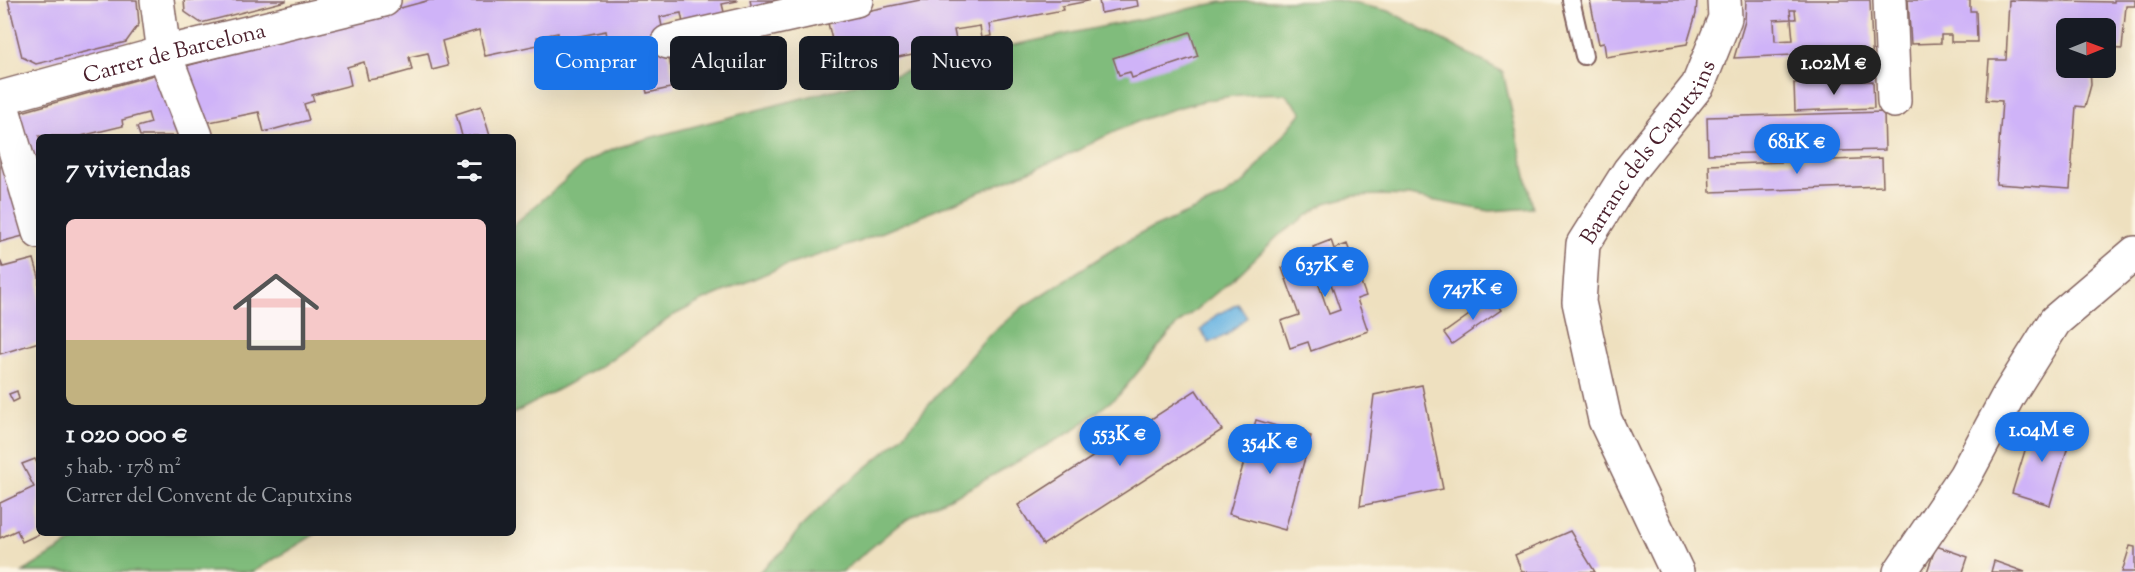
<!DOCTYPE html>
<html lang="es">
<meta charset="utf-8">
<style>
:root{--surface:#171b24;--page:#20242c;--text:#f1f3f6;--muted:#9ea1a6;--accent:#1a73e8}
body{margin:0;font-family:"Sorts Mill Goudy",serif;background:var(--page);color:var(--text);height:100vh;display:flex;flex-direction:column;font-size:22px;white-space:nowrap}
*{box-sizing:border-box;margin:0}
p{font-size:20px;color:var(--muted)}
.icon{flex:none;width:33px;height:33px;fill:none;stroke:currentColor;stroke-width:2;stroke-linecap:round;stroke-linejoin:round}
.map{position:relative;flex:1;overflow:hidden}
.panel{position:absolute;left:36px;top:134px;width:480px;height:402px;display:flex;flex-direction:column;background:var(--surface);border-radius:9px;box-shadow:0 6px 24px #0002}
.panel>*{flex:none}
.guide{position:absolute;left:534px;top:36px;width:570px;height:54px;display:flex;gap:12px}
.needle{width:39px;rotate:89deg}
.buttons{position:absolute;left:2056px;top:18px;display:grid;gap:12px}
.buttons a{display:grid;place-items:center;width:60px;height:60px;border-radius:9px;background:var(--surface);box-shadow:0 6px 24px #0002;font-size:30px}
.price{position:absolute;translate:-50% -51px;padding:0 14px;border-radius:21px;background:var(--accent);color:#fff;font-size:20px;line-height:39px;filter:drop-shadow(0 2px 3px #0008)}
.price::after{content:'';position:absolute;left:50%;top:36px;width:18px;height:14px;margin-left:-9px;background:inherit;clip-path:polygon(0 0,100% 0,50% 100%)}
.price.selected{background:#222;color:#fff}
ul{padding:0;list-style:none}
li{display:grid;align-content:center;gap:12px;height:318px;padding:0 30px}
li span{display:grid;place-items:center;height:186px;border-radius:9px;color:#555}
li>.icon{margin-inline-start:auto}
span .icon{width:108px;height:108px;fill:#fffc;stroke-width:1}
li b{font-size:26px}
h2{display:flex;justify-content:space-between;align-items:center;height:72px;padding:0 30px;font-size:26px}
.pill{padding:0 21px;border-radius:9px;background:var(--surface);box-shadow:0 6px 24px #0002;font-size:21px;line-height:54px}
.pill.selected{background:var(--accent);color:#fff}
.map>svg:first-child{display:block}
</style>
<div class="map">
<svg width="2135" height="572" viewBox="0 0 2135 572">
<rect width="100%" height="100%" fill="#fcf5e5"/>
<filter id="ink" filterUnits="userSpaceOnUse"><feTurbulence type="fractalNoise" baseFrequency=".0167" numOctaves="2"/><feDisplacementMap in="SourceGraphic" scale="12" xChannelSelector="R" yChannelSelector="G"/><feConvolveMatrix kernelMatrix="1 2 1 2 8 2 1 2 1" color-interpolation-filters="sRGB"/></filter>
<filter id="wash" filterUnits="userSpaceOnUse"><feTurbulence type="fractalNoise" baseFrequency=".008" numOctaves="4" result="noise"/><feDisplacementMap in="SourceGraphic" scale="24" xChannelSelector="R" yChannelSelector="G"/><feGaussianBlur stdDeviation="1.35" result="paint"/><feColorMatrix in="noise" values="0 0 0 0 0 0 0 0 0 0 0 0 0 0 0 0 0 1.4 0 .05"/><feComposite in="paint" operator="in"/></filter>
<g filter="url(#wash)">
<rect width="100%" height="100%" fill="#eee0bf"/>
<g fill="#80bc7c" stroke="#656e54" stroke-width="1.5">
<path d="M1338,0L1389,11L1503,72L1533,208L1490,211L1409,196L1381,195L1353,196L1325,203L1278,236L1239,274L1176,326L1119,395L1072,431L972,487L922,511L897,526L842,572H759L784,550L800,528L837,492L899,440L985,339L1024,306L1118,246L1146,231L1221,198L1246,181L1302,112L1285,94C1211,90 1140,116 1075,152L859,242L779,268L704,300L674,315L601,366L513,414V225L583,165L604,153L630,143L980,52L1222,2Z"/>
<polygon points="86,533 86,532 317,533 253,572 23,572"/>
</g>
<polygon fill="#6ab5e3" stroke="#5a6a87" stroke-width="1.5" points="1238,304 1247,317 1228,334 1209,343 1201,330 1216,315"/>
<g id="blocks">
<g fill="#cfb3f8" fill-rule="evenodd">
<polygon points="8,0 137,0 139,24 126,42 36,64 22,57"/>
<polygon points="184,0 286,0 286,1 201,23 185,12"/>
<polygon points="430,0 736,0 737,1 722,4 726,20 684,28 681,13 660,17 675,87 647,93 644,80 634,83 630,68 641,66 636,46 610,52 606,31 559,40 558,33 537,37 538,45 485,56 479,30 442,41 448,66 432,70 428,53 409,57 412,70 387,77 368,80 364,62 347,67 351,85 312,95 314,101 304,104 309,120 264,132 259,112 205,123 186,66"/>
<polygon points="750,0 810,0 753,14"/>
<polygon points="920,0 1087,0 1088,1 1062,6 1063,10 989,24 991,36 982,38 980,26 954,30 957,45 839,69 827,19"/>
<polygon points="1099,0 1137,0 1138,6 1101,13"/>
<polygon points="1590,0 1697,0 1696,14 1687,44 1606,57 1604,43 1599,44"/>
<path d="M1746,0H1870L1873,70L1794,73L1793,55L1734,58L1745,21ZM1790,10H1795L1796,19H1791L1793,40L1775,41L1774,20L1791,19Z"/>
<polygon points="1908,0 1970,0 1970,11 1976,11 1977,42 1951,42 1951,35 1941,35 1941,43 1911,44"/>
<polygon points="2009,0 2114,2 2114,0 2135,0 2135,6 2126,6 2122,49 2106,48 2106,28 2067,28 2067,68 2090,68 2091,85 2085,107 2076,106 2070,189 1996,184 2002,101 1986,100 1989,60 2006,60"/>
<polygon points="1190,32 1198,56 1132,78 1130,72 1119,75 1113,58"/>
<polygon points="694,62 698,72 690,75 687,66"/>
<polygon points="157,74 181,136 140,136 137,127 151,123 148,113 122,120 123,126 81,136 39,136 39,184 18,113"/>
<polygon points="1873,81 1874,108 1795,111 1794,83"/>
<polygon points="481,106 490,136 462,136 456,114"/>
<polygon points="1884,112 1885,150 1708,154 1707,117"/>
<polygon points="0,143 27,235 0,242"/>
<polygon points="1882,158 1883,186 1710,192 1709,165"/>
<path d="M1331,240L1334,249L1347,244L1366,296L1357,299L1368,331L1311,351L1308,342L1290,348L1281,321L1299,315L1282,268L1316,256L1313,247ZM1330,281L1340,310L1329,314L1319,285Z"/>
<polygon points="34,259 39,277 39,342 0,354 0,260 3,267"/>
<polygon points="1493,298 1501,310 1452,344 1444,333"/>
<polygon points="1422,385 1443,489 1360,506 1374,395"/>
<polygon points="1196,390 1222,430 1043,545 1018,505"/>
<polygon points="17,391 19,399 13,402 9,394"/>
<polygon points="1256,420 1311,436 1285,530 1229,514"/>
<polygon points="2034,421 2072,433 2050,505 2012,493"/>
<polygon points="35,459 39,467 39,534 22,542 17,530 0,538 0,503 34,487 22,464"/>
<polygon points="1570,531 1595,572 1522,572 1515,555"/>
<polygon points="1936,546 1968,557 1963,572 1927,572"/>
<polygon points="2130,546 2135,547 2135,572 2122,572"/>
<polygon points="1994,561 2025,572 1991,572"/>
</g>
</g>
</g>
<g filter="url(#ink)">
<use href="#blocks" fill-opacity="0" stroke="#83635f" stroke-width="1.5"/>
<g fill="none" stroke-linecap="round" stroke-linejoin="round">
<g stroke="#83635f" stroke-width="20">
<polyline id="service" points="1571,0 1584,56"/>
</g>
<g stroke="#83635f" stroke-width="36">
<g id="minor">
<polyline points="157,0 164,53 196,136"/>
<polyline points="1890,0 1894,101"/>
<polyline points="668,42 856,0"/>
<path id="s1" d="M0,98L164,53L384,0"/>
<polyline points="0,99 39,232"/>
<path id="s2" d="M1677,572L1605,420L1579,302L1583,244L1629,171L1698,85L1725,18L1724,0"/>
<polyline points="1900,572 1965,476 2008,396 2055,321 2135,253"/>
</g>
</g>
<use href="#service" stroke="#fff" stroke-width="16"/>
<use href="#minor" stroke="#fff" stroke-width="33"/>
</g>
</g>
<g text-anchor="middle" stroke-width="6" stroke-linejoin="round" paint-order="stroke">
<g font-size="22" fill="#4a1f2b" stroke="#fcf5e5">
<text dy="8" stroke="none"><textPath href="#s1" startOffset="180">Carrer de Barcelona</textPath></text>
<text dy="8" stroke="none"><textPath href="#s2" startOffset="460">Barranc dels Caputxins</textPath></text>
</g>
</g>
</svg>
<div class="buttons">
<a><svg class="needle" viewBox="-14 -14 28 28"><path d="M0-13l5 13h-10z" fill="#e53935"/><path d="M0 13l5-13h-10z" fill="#9ea1a6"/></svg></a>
</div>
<b class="price selected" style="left:1834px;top:96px">1.02M €</b>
<b class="price" style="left:1797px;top:175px">681K €</b>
<b class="price" style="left:1325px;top:298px">637K €</b>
<b class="price" style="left:1473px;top:321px">747K €</b>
<b class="price" style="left:2042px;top:463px">1.04M €</b>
<b class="price" style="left:1120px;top:467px">553K €</b>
<b class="price" style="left:1270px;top:475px">354K €</b>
<div class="guide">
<a class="pill selected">Comprar</a>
<a class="pill">Alquilar</a>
<a class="pill">Filtros</a>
<a class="pill">Nuevo</a>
</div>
<section class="panel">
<h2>7 viviendas<svg class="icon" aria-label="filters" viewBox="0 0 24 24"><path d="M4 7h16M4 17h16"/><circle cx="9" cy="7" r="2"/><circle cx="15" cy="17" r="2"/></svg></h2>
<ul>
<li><span style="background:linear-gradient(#f6c9c9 65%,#c2b280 0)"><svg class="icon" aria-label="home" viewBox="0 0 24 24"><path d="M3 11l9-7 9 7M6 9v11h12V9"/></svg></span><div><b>1 020 000 €</b><p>5 hab. · 178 m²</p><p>Carrer del Convent de Caputxins</p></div></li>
</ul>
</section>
</div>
